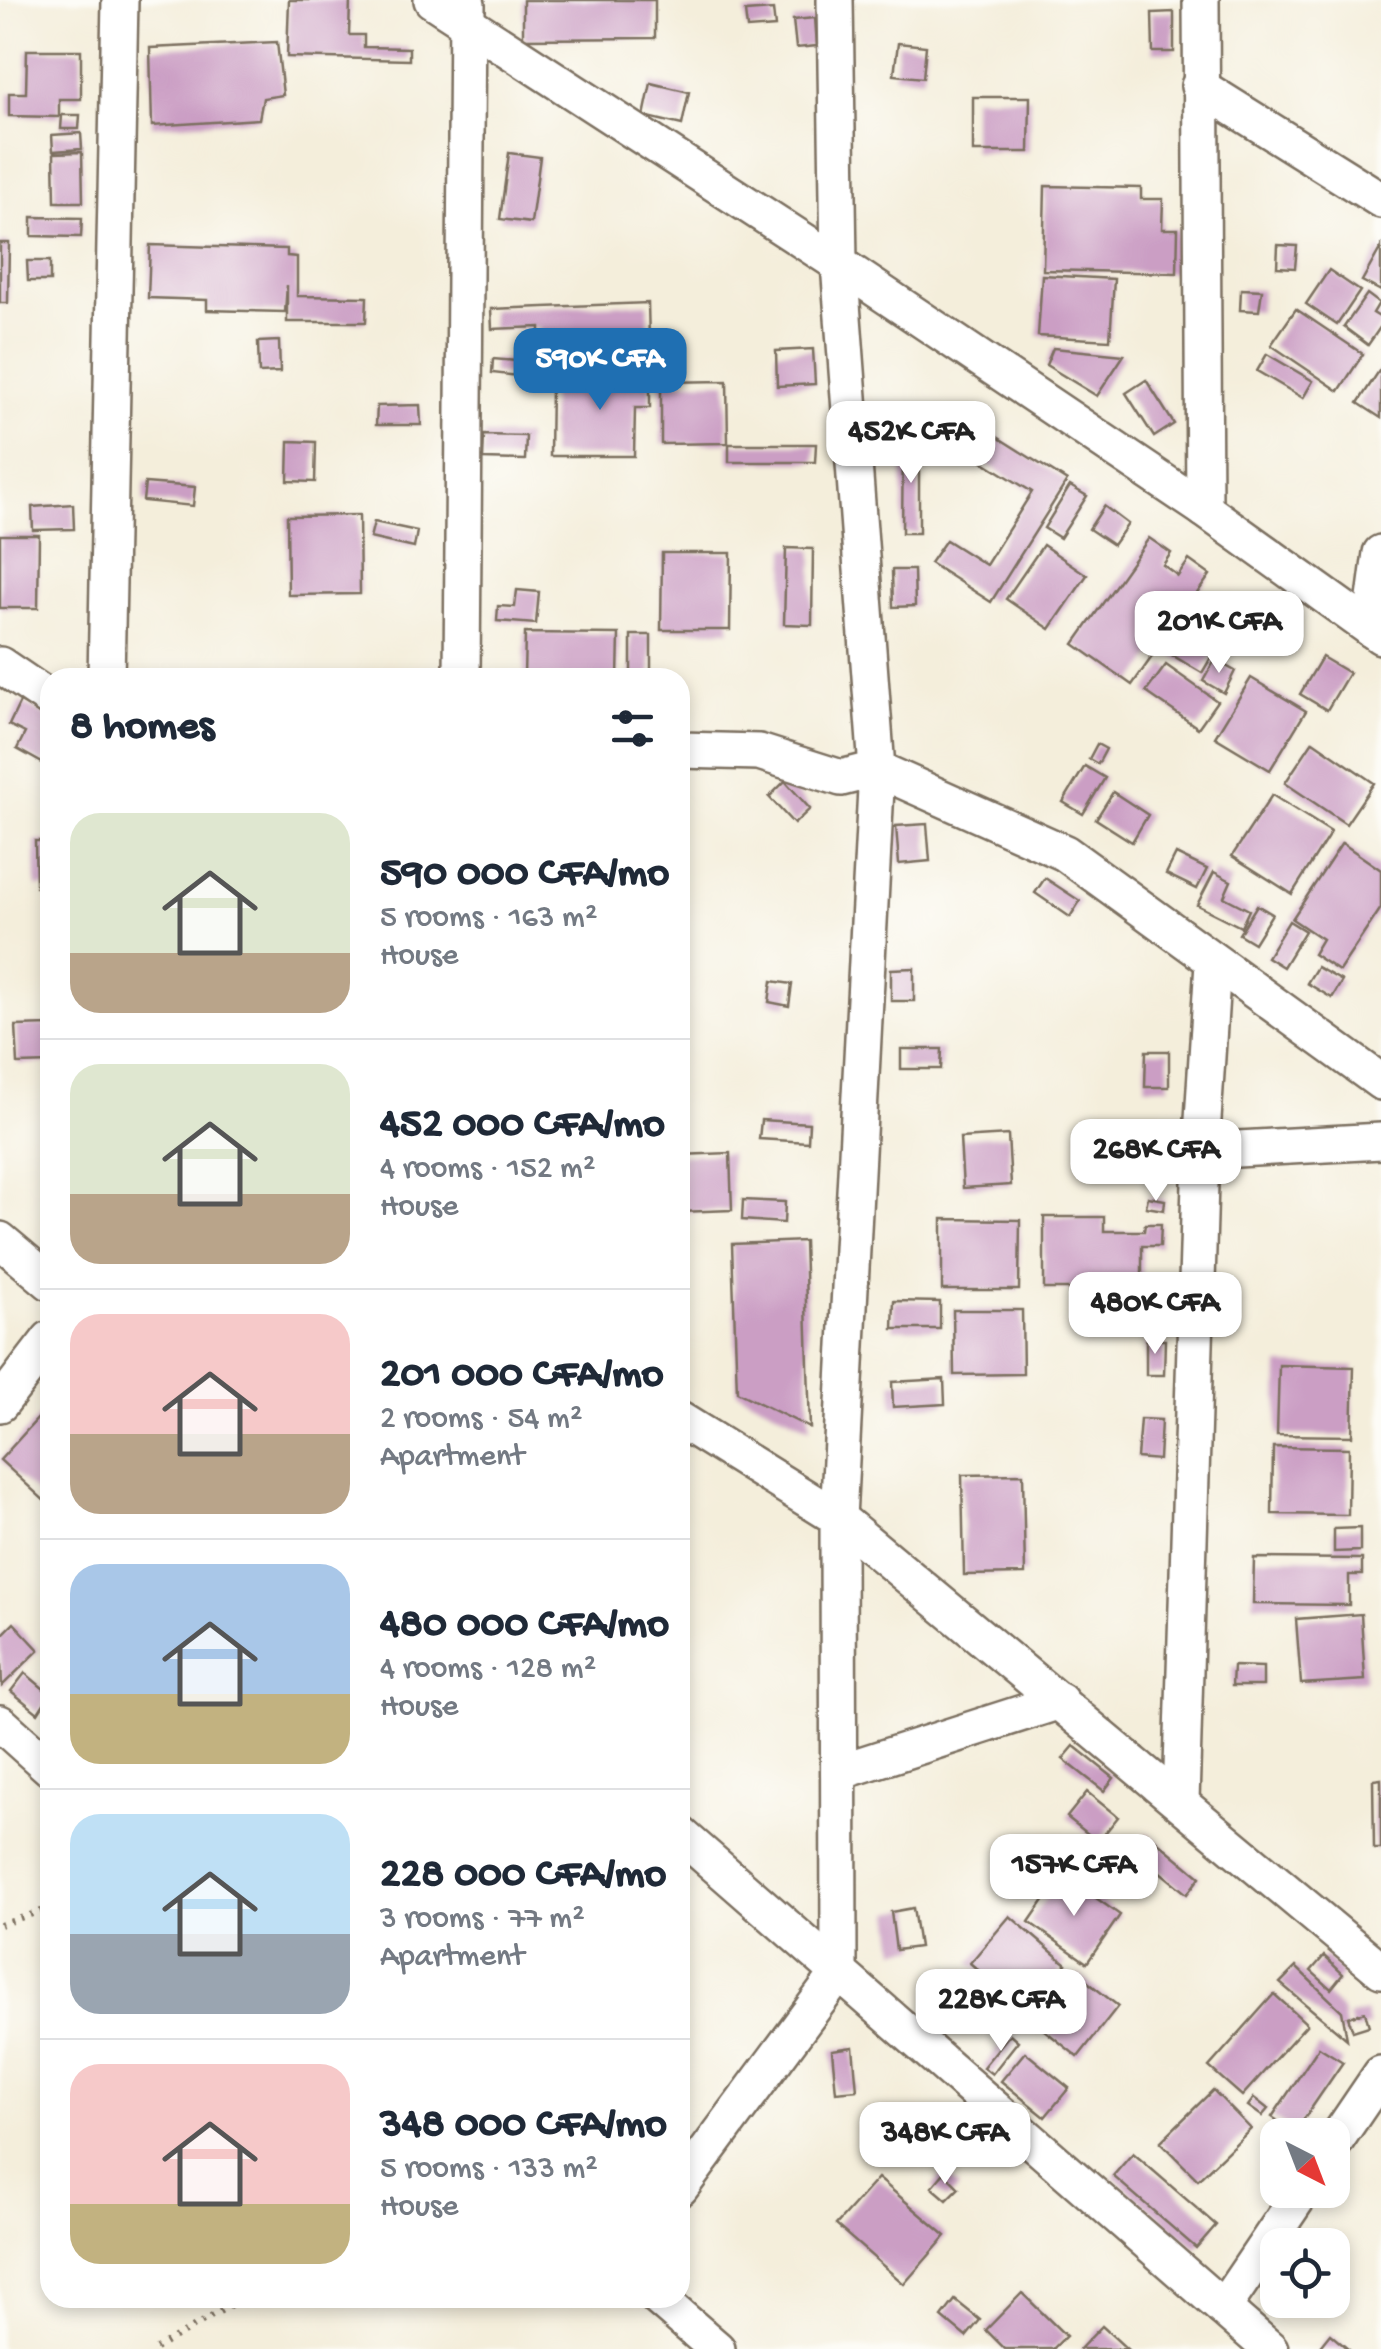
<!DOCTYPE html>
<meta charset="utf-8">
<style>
:root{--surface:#fff;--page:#f2f2f3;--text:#1f2937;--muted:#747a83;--line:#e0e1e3;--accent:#1f6fb2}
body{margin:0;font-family:"Gochi Hand",sans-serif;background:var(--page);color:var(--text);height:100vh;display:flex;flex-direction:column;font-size:38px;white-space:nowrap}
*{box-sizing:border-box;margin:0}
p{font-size:32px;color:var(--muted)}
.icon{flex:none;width:55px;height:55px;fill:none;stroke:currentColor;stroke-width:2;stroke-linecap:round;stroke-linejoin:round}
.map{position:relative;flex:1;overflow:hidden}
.panel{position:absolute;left:40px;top:668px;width:650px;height:1640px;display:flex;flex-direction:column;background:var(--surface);border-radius:30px;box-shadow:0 5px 15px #0003}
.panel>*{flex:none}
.needle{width:65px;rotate:138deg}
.tools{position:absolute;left:1260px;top:2118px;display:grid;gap:20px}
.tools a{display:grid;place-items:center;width:90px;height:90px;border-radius:20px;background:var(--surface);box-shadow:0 5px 15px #0003;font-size:50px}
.price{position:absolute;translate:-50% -85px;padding:0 22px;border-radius:20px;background:#fff;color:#222;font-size:32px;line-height:65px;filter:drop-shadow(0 2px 5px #0008)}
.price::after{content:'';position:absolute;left:50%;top:60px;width:30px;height:22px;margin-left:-15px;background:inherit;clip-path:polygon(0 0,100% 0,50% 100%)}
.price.selected{background:var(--accent);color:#fff}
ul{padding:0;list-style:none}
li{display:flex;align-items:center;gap:30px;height:250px;padding:0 30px}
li+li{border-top:2px solid var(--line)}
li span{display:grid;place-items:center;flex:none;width:280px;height:200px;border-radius:30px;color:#555}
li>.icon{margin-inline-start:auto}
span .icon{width:120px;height:120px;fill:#fffc;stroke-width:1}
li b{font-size:42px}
h2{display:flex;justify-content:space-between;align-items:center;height:120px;padding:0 30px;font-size:42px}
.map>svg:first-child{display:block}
</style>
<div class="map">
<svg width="1381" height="2349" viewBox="0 0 1381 2349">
<rect width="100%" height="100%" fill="#fdfcf7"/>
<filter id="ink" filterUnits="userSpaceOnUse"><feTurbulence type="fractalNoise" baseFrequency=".01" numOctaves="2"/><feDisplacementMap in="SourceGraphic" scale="20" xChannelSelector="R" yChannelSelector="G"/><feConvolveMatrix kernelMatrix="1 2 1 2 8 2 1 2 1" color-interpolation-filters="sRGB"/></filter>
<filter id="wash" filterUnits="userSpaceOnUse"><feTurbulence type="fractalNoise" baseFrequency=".0048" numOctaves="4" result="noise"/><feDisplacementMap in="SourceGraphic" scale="40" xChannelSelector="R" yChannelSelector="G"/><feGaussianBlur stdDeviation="2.25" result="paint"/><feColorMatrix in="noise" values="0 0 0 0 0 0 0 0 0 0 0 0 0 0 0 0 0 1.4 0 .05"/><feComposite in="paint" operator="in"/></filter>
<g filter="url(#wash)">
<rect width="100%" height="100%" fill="#f4eedb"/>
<g id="blocks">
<g fill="#cb9ec4">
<polygon points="289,0 350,0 349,35 364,35 364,47 409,48 409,60 287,57"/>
<polygon points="523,0 655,0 655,38 523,39"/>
<polygon points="773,10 775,27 747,29 745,12"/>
<polygon points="1174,12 1174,52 1153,52 1152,13"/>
<polygon points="815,18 817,46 796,48 793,20"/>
<polygon points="277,42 283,95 263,98 259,119 152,126 150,48"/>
<polygon points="898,43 926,46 923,78 894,75"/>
<polygon points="27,50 81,50 81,99 59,99 59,117 9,116 9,93 26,93"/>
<polygon points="651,83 689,92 682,125 644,116"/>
<polygon points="973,97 1030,97 1029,152 973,152"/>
<polygon points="62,115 80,115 79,129 61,129"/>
<polygon points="81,133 82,149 53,151 52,135"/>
<polygon points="82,152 83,202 55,202 54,153"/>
<polygon points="509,153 540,157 531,223 500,219"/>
<polygon points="1045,186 1141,188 1141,199 1163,199 1162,229 1178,229 1177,273 1043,270"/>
<polygon points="32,217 82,218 81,237 32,236"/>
<polygon points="0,243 9,243 8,303 0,303"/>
<polygon points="150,245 287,249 287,256 297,257 297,296 367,297 366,322 287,322 287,285 285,312 207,310 207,300 148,298"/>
<polygon points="1278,245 1297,246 1295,268 1277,267"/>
<polygon points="1381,247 1381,291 1362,281"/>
<polygon points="27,261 50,261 50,281 28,281"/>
<polygon points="1329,270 1360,291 1337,325 1306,304"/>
<polygon points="1042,275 1114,279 1110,340 1038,336"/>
<polygon points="1241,289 1262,290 1259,311 1240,310"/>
<polygon points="1367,294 1379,303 1373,313 1381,318 1381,326 1368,345 1344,327"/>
<polygon points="648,303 649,341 540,345 540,327 492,329 491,309"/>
<polygon points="1296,309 1363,354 1339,391 1271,345"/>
<polygon points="279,341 280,372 259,373 258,342"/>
<polygon points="1053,348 1124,355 1097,396 1046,365"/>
<polygon points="813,349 815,384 777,386 776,351"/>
<polygon points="1267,354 1313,381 1303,398 1257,371"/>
<polygon points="493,359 538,363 536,378 492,373"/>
<polygon points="605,361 650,363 650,408 635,408 634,456 550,456 551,386 603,386"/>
<polygon points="1381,368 1381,418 1358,403"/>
<polygon points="1146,380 1174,424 1154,437 1126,393"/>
<polygon points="727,381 728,443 661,444 661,382"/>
<polygon points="420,405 421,425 376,425 377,406"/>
<polygon points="983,428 1067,481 991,602 930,563 946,540 986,565 1032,492 968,452"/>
<polygon points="484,435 526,436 525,460 483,459"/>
<polygon points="903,439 919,439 919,533 902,533"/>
<polygon points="289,441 316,442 315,482 288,481"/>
<polygon points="729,444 816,444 815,462 729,462"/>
<polygon points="145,483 195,487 193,506 143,501"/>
<polygon points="1070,486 1087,496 1060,538 1044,528"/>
<polygon points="73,504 74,529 33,530 32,507"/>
<polygon points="1104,506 1128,524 1113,545 1089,529"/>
<polygon points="359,515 360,594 288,595 287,516"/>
<polygon points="374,522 417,531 414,548 370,538"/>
<polygon points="0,535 39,535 38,608 0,608"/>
<polygon points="1149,538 1171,553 1163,565 1178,576 1189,560 1210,575 1132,685 1074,644"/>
<polygon points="1043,545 1087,575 1050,629 1006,599"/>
<polygon points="786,548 813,549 812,625 784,624"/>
<polygon points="662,553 731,553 730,630 661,630"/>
<polygon points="892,570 914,570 915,606 893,607"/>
<polygon points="517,590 539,592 536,624 497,621 498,606 515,607"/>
<polygon points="525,633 619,634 618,678 524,678"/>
<rect x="631" y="635" width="20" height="43"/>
<polygon points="1178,635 1212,656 1202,673 1167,652"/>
<polygon points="1322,657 1349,673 1327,710 1300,694"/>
<polygon points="1215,660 1235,671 1224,693 1203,681"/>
<polygon points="1166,665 1217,701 1198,728 1146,692"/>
<polygon points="1251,678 1306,711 1270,770 1215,737"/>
<polygon points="20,702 50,718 50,752 44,764 17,749 25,733 9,725"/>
<polygon points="1313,741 1374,783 1346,824 1285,783"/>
<polygon points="1097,744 1106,749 1098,764 1089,759"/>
<polygon points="1085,766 1105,778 1083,814 1063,802"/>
<polygon points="785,781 810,809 794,824 769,797"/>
<polygon points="1113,792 1148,815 1132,842 1096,819"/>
<polygon points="1272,795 1331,832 1292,894 1232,856"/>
<polygon points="927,824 930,861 899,864 896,826"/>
<polygon points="35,841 50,841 50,886 36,887"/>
<polygon points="1342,843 1381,870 1381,908 1339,971 1313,954 1322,939 1292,919"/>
<polygon points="1176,854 1207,869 1197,889 1166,874"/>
<polygon points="1214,872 1231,881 1224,897 1249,910 1241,927 1197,905"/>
<polygon points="1045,878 1080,901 1070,917 1035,893"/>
<polygon points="1257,905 1272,914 1254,943 1239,934"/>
<polygon points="1289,921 1305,931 1283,967 1267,957"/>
<polygon points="1317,967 1342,981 1332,998 1307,983"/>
<polygon points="914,968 914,1001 891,1001 891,969"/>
<polygon points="772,981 792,984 789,1006 769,1002"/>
<polygon points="50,1025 50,1063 18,1064 16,1026"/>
<polygon points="901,1049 942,1049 941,1069 901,1069"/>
<polygon points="1146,1051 1169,1051 1169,1087 1145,1087"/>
<polygon points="761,1120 809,1123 808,1142 759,1139"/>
<polygon points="1123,1129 1167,1133 1164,1174 1119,1170"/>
<polygon points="1008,1135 1011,1185 963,1188 960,1138"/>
<polygon points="730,1153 732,1210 680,1212 680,1155"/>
<polygon points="1148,1197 1165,1200 1164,1210 1146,1207"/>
<polygon points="743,1200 785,1202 784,1223 742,1220"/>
<polygon points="1044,1217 1104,1217 1104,1231 1144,1231 1145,1224 1161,1224 1160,1246 1142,1246 1142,1289 1044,1289"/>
<polygon points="942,1219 1020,1220 1019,1290 942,1290"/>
<polygon points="804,1241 810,1428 737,1392 732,1244"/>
<polygon points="894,1301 940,1302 940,1329 893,1329"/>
<polygon points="953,1310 1022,1310 1023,1374 954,1375"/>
<polygon points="1146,1340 1165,1340 1164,1375 1146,1375"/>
<polygon points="1279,1365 1354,1367 1352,1436 1277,1435"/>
<polygon points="944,1379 945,1404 893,1407 892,1382"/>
<polygon points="50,1405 50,1506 0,1460"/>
<polygon points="1140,1419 1161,1420 1159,1460 1137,1458"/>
<polygon points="1273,1447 1349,1448 1348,1515 1272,1514"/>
<polygon points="1023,1474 1025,1574 964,1575 962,1475"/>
<polygon points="1360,1528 1360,1551 1334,1552 1334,1529"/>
<polygon points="1254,1558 1362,1559 1362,1575 1349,1575 1349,1605 1253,1604"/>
<polygon points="1361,1614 1365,1680 1301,1684 1296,1619"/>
<polygon points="14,1623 39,1650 2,1686 0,1637"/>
<polygon points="1233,1666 1263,1667 1263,1686 1232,1686"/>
<polygon points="25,1673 50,1694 38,1713 11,1691"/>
<polygon points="1074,1746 1114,1778 1104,1791 1063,1759"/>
<polygon points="1381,1779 1381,1849 1374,1849 1373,1780"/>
<polygon points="1087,1792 1118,1817 1098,1842 1067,1817"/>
<polygon points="1147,1833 1200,1877 1187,1894 1154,1867 1137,1888 1116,1870"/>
<polygon points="1062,1874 1120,1915 1087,1963 1029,1922"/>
<polygon points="913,1908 919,1947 896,1950 891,1912"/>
<polygon points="1010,1916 1066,1964 1026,2011 970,1963"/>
<polygon points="1324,1956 1343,1974 1331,1989 1311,1971"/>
<polygon points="1296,1967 1342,2011 1347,2039 1280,1983"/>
<polygon points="1079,1975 1118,2006 1078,2057 1038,2025"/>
<polygon points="1274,1994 1307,2024 1242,2096 1209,2067"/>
<polygon points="1365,2012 1369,2026 1353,2031 1348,2017"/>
<polygon points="1010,2034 1018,2041 992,2074 983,2067"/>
<polygon points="853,2047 857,2090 836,2092 832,2050"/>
<polygon points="1319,2047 1343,2062 1295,2132 1272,2117"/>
<polygon points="1025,2052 1069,2088 1045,2117 1001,2081"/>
<polygon points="1213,2090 1251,2129 1198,2180 1160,2142"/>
<polygon points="1254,2098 1268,2109 1262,2116 1248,2106"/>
<polygon points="1133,2153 1216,2225 1196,2248 1113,2176"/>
<polygon points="944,2173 959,2188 947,2200 932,2187"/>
<polygon points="878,2178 946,2236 904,2284 836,2225"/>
<polygon points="1022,2293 1066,2336 1053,2349 1005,2349 986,2330"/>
<polygon points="955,2300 980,2320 966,2337 942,2317"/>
<polygon points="1102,2326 1127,2349 1080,2349"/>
<polygon points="1330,2334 1348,2349 1318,2349"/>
</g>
</g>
</g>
<g filter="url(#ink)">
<use href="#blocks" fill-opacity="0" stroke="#7c6f60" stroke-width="2.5"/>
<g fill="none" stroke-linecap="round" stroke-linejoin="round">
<g stroke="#7c6f60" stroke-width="40">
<g id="minor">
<polyline points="432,0 839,264 1204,509 1381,636"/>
<polyline points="1201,0 1204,509"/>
<polyline points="1199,86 1381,200"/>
<polyline points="1371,629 1381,553"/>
<polyline points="0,665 50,699"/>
<polyline points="106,678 120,0"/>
<polyline points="462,678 467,4"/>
<polyline points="680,750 759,752 841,778 877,769 1065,853 1381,1082"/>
<polyline points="1201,1151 1381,1141"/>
<polyline points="0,1240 50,1282"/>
<polyline points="0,1404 50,1339"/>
<polyline points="680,1420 838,1518 1381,1970"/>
<polyline points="0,1723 50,1768"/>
<polyline points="839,1772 1060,1701"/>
<polyline points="1181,1801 1201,1151 1213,963"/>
<polyline points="680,1834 1270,2349"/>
<polyline points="1332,2146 1381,2074"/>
<polyline points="680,2188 839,1973 838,1518 877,769 839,264 835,0"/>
<polyline points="658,2298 717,2349"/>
<polyline points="1223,2308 1303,2190"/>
</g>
</g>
<g stroke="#7c6f60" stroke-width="6" stroke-dasharray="2.5 8" stroke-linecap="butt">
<polyline points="0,1925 50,1908"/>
<polyline points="156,2349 243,2298"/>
</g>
<use href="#minor" stroke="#fff" stroke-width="35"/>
</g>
</g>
</svg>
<div class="tools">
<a><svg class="needle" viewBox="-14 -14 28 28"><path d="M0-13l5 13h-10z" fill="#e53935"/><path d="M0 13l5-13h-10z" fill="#747a83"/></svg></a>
<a><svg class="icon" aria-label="locate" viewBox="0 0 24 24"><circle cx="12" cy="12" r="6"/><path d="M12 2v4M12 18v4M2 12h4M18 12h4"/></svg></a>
</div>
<b class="price selected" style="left:600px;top:413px">590K CFA</b>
<b class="price" style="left:911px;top:486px">452K CFA</b>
<b class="price" style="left:1219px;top:676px">201K CFA</b>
<b class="price" style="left:1156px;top:1204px">268K CFA</b>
<b class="price" style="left:1155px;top:1357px">480K CFA</b>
<b class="price" style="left:1074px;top:1919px">157K CFA</b>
<b class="price" style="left:1001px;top:2054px">228K CFA</b>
<b class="price" style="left:945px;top:2187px">348K CFA</b>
<section class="panel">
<h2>8 homes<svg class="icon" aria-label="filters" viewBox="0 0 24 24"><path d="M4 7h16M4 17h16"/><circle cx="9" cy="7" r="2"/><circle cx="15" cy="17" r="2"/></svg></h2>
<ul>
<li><span style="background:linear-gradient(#dfe7d0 70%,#b9a48a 0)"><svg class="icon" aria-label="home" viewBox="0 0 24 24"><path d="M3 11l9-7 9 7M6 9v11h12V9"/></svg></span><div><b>590 000 CFA/mo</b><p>5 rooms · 163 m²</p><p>House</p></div></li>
<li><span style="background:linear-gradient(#dfe7d0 65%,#b9a48a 0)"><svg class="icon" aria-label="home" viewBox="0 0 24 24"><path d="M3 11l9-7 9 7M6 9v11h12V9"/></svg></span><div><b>452 000 CFA/mo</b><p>4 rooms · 152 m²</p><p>House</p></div></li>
<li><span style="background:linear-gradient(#f6c9c9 60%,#b9a48a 0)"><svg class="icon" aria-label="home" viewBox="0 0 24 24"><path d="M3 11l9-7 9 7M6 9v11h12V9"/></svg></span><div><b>201 000 CFA/mo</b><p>2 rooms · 54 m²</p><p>Apartment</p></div></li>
<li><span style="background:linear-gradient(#a9c7e8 65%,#c2b280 0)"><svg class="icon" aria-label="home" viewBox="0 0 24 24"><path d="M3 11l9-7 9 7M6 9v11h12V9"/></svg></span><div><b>480 000 CFA/mo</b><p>4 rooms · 128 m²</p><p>House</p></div></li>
<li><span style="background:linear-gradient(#bfe0f5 60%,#9aa5b1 0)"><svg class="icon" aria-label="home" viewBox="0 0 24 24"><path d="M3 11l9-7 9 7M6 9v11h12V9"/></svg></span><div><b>228 000 CFA/mo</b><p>3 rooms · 77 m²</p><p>Apartment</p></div></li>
<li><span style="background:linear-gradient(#f6c9c9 70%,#c2b280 0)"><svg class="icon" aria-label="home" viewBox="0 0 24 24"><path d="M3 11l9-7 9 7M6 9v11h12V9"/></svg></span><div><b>348 000 CFA/mo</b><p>5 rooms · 133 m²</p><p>House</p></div></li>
</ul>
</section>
</div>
